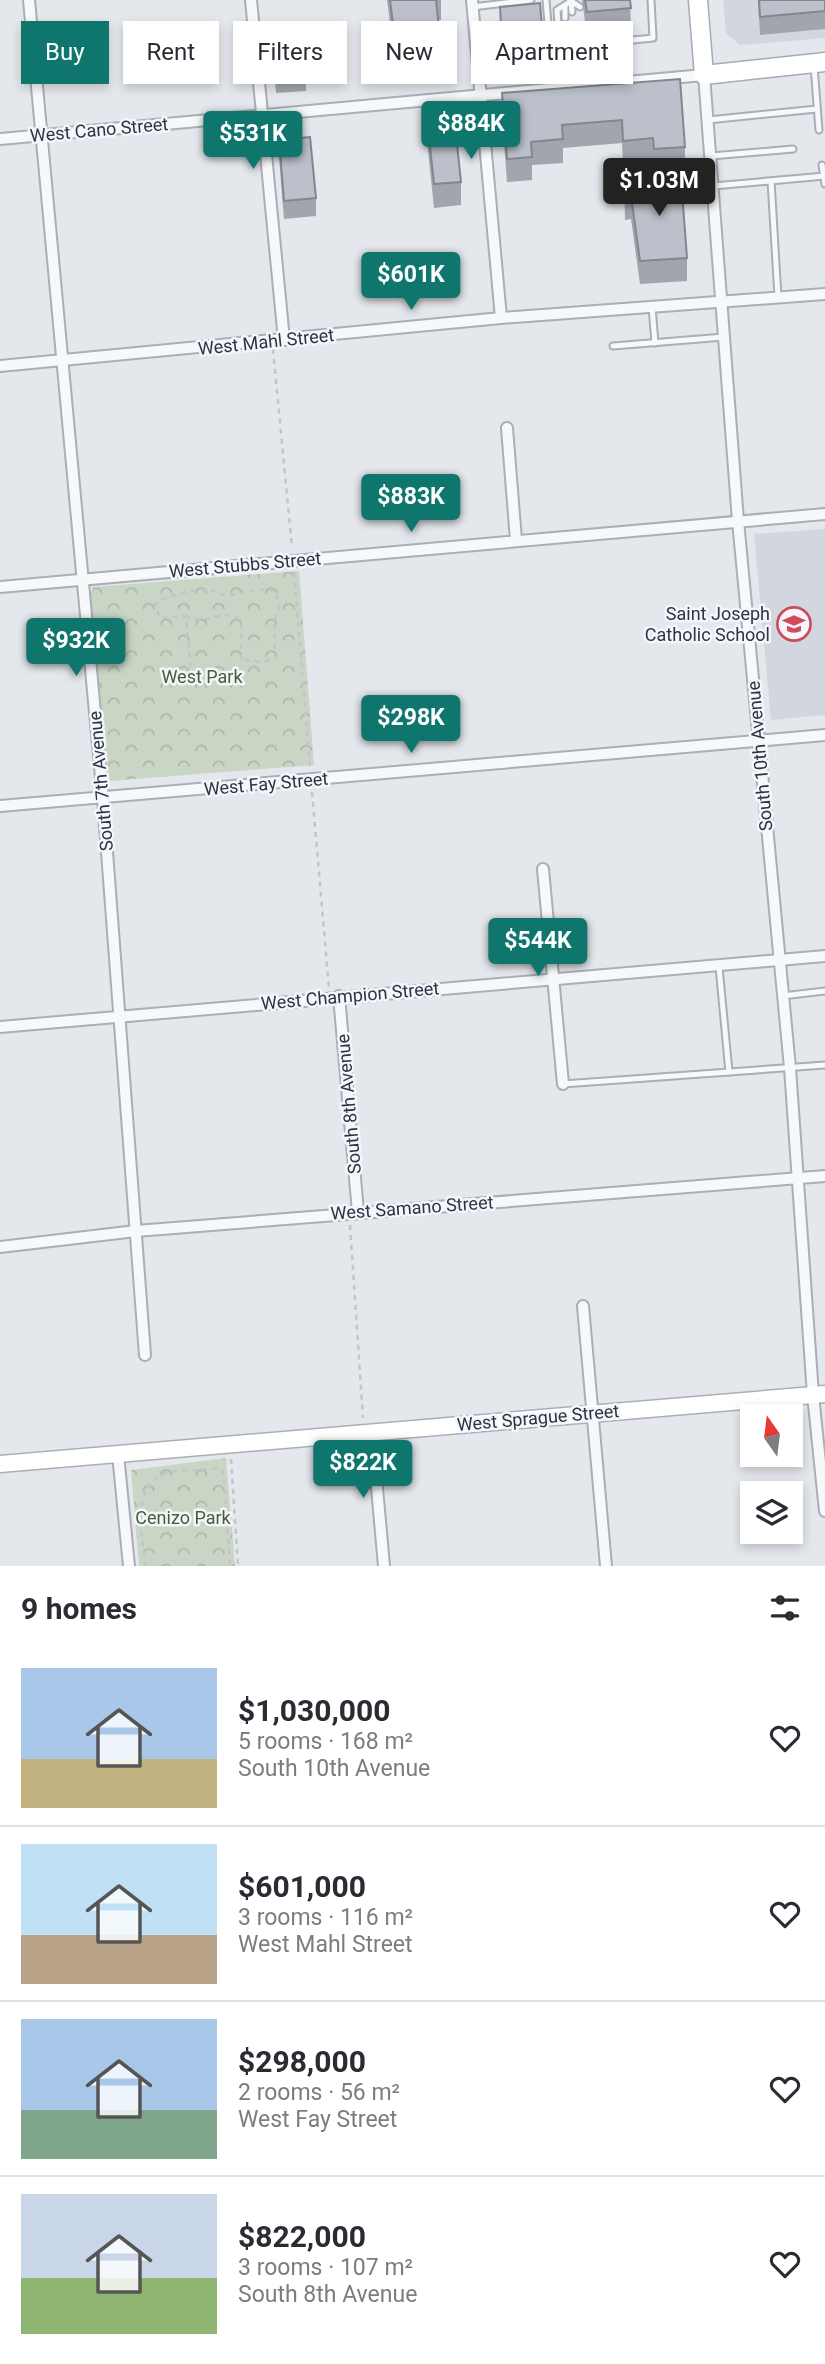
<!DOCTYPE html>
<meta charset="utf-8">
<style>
:root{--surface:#fff;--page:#f2f2f3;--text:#2b2b33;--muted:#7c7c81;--line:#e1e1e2;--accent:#0f766e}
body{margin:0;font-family:Roboto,sans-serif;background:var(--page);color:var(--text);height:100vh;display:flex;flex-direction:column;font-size:26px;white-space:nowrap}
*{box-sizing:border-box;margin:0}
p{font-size:23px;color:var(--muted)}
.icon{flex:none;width:38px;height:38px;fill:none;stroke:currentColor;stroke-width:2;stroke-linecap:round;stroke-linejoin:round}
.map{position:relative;height:1566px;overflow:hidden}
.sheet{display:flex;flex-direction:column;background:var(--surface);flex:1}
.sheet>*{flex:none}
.hud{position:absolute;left:21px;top:21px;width:784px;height:63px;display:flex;gap:14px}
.needle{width:46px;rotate:346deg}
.tools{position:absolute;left:740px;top:1404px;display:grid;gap:14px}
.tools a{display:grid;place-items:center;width:63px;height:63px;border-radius:0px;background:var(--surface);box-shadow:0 4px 10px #0003;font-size:35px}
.price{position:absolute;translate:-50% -60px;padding:0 16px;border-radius:7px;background:var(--accent);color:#fff;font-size:23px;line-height:46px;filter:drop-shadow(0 2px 4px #0008)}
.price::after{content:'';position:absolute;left:50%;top:42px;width:21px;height:16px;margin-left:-10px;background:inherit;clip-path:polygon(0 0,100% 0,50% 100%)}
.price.active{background:#222;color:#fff}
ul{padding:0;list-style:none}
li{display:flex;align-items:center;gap:21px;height:175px;padding:0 21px}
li+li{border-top:2px solid var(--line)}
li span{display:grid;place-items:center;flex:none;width:196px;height:140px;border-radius:0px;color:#555}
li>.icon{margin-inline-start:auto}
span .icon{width:84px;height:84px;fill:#fffc;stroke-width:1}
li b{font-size:30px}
h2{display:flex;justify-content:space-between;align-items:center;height:84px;padding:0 21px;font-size:30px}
.pill{padding:0 24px;border-radius:0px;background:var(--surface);box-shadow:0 4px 10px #0003;font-size:24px;line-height:63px}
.pill.active{background:var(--accent);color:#fff}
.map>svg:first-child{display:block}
</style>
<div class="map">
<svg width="825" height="1566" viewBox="0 0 825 1566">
<defs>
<pattern id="park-crowns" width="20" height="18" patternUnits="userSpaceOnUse" patternTransform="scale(1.75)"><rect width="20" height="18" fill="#c9d6c5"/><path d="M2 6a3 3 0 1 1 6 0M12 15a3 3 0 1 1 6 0" fill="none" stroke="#adb8ab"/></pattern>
</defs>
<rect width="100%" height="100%" fill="#e4e7ec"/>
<g fill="#d2d6de">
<polygon points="723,0 825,0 825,38 740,45 726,33"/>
<polygon points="825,529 825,715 771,720 754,534"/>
</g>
<g fill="url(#park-crowns)">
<polygon points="299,571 314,765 109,781 90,597 93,587"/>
<polygon points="226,1458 235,1566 139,1566 131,1470"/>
</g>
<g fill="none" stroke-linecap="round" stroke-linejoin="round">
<g stroke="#a9aeb7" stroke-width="9">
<g id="lane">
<polyline points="546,0 548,24"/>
<polyline points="571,0 572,12"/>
<polyline points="472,7 531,0"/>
<polyline points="565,18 565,5 571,1 580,7"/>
<polyline points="558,24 557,10 565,5"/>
<polyline points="574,28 575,55"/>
<polyline points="566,33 567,52 575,55"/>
<polyline points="559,38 559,47 567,51"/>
<polyline points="549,44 551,89"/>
<polyline points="583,45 653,38 651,0"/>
<polyline points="592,45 594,85"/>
<polyline points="814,66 819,130"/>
<polyline points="577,86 575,55 583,45 581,27"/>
<polyline points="708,120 817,109"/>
<polyline points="711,156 793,149"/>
<polyline points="822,165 825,184"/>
<polyline points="771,181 778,297"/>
<polyline points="713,186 825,176"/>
<polyline points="652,307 655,343"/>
<polyline points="613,346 724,337"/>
<polyline points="719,967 729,1072"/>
<polyline points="782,996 825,991"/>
<polyline points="563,1084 825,1065"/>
</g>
</g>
<g stroke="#a9aeb7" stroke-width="14">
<g id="street">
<polyline points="29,0 103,799 145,1355"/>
<polyline points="251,0 284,340"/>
<polyline points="472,0 501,318"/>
<polyline points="0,139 704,75 738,521 790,1068 813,1395 825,1511"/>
<polyline points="0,366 501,318 825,294"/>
<polyline points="507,428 516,540"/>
<polyline points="0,587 825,514"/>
<polyline points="0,806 825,735"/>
<polyline points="543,869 563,1084"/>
<polyline points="339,996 358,1212"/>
<polyline points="0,1027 825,956"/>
<polyline points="0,1247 136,1231 825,1176"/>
<polyline points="583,1306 606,1566"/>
<polyline points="372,1432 384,1566"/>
<polyline points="118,1454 129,1566"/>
</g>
</g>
<g stroke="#a9aeb7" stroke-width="19">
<polyline id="secondary" points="0,1464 825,1394"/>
</g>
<g stroke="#a3abb8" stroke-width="21">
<polyline id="primary" points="698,0 704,75 825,62"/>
</g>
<g stroke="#c2c5cb" stroke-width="2.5" stroke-dasharray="5 5" stroke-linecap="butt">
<polyline points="273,349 292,548"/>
<polyline points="294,572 310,768"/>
<path d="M167,674L191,673L186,616L160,618L155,605C165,595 195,589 209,590C217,591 222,597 231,595C247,592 259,587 275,591L279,607L274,621L275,658L262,662L241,660C240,649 242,637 241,626C237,606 214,619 202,620C197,620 191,618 186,616"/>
<polyline points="312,792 329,988"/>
<polyline points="350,1225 363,1418"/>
<polyline points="231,1459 238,1566"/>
<path d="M146,1566C142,1540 131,1488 163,1474C178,1468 201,1472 218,1468L222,1470L224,1478L230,1566"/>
</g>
<use href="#lane" stroke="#f7f8fa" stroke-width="5"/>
<use href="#street" stroke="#f7f8fa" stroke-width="10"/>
<use href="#secondary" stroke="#fff" stroke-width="16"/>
<use href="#primary" stroke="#fff" stroke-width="18"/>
</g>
<g fill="#a1a5ae">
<polygon points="387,0 441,0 441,20 438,20 439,28 447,51 447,72 397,77"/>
<polygon points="582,0 630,0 631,32 587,35"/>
<polygon points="758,0 825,0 825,29 760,35"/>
<polygon points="500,7 543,39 543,62 502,66 500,30"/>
<polygon points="272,27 306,73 306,91 276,93 272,45"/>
<polygon points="680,79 685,147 685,170 654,173 653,162 623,164 622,143 563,148 563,163 532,165 532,180 507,182 502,116 502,93"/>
<polygon points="426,109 461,182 461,205 434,208 426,132"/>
<polygon points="279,140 316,198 316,216 284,219 279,157"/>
<polygon points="624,182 687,258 687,281 640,284 631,219 625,220"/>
</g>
<g fill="#bbc0ca" stroke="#83868d" stroke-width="2">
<polygon points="390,0 436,0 439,28 444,28 447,51 397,56"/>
<polygon points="585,0 630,0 631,8 587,12"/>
<polygon points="759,0 825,0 825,11 760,17"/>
<polygon points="540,3 543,39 502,43 500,7"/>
<polygon points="301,24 306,73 276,76 272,27"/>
<polygon points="680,79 685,147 654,149 653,138 623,141 622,120 562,125 563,139 531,142 532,157 507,159 502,93"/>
<polygon points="453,106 461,182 434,184 426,109"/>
<polygon points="310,137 316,198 284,201 279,140"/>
<polygon points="681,178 687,258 640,261 631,196 625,197 624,182"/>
</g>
<defs>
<g id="school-ring" transform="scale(1.75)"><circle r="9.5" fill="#f4f6f9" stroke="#d1495b" stroke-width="1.5"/><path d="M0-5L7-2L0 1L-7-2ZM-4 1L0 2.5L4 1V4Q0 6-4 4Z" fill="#d1495b"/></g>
</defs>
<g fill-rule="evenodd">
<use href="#school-ring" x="794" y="624"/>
</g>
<g text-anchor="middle" stroke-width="5" stroke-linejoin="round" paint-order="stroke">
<g font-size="18" fill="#2b3445" stroke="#f4f6f9">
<text transform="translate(99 130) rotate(-5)" y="6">West Cano Street</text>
<text transform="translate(266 342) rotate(-6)" y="6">West Mahl Street</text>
<text transform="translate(245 565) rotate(-5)" y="6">West Stubbs Street</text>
<text transform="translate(760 756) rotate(-95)" y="6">South 10th Avenue</text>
<text transform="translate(101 781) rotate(-95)" y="6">South 7th Avenue</text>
<text transform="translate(266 784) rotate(-5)" y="6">West Fay Street</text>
<text transform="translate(350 996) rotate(-5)" y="6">West Champion Street</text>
<text transform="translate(349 1104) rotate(-95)" y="6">South 8th Avenue</text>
<text transform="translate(412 1208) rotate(-4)" y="6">West Samano Street</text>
<text transform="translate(538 1418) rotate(-5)" y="6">West Sprague Street</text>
</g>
<g font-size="18" fill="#2b3445" stroke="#f4f6f9" text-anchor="end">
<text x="770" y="620">Saint Joseph<tspan x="770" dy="21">Catholic School</tspan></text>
</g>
<g font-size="18" fill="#3f6138" stroke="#f4f6f9">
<text x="202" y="683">West Park</text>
<text x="183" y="1524">Cenizo Park</text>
</g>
</g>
</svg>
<div class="tools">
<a><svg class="needle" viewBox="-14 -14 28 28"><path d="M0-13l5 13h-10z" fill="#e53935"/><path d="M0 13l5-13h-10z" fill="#7c7c81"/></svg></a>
<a><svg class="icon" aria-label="layers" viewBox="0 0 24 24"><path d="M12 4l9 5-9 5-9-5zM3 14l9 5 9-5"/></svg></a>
</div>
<b class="price" style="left:471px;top:161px">$884K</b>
<b class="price" style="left:253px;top:171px">$531K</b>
<b class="price active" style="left:659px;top:218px">$1.03M</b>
<b class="price" style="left:411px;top:312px">$601K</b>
<b class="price" style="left:411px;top:534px">$883K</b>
<b class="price" style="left:76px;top:678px">$932K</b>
<b class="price" style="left:411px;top:755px">$298K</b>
<b class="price" style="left:538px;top:978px">$544K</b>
<b class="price" style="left:363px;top:1500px">$822K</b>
<div class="hud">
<a class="pill active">Buy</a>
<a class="pill">Rent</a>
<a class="pill">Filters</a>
<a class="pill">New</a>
<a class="pill">Apartment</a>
</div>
</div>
<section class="sheet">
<h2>9 homes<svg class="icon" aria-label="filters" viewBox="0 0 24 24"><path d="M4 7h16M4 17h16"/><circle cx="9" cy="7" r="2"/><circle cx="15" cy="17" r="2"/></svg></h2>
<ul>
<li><span style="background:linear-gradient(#a9c7e8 65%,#c2b280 0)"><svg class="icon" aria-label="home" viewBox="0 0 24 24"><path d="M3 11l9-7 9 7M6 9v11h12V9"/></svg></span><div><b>$1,030,000</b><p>5 rooms · 168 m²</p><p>South 10th Avenue</p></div><svg class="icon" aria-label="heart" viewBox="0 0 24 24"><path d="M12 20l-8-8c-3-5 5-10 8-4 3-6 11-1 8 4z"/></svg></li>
<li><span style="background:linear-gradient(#bfe0f5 65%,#b9a48a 0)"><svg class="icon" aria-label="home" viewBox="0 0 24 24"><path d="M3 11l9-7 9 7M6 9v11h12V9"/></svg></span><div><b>$601,000</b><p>3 rooms · 116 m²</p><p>West Mahl Street</p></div><svg class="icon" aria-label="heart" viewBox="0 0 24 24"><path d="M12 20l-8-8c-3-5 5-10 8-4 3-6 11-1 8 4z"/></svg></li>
<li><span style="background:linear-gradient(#a9c7e8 65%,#7fa58c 0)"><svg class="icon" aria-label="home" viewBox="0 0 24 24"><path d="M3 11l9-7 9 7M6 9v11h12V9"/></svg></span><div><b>$298,000</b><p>2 rooms · 56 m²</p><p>West Fay Street</p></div><svg class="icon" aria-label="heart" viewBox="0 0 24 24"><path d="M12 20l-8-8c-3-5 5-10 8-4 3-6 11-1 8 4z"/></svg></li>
<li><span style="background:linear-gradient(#c9d6e8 60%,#8fb573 0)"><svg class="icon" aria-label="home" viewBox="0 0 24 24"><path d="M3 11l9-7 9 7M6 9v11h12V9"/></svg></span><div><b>$822,000</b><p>3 rooms · 107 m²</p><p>South 8th Avenue</p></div><svg class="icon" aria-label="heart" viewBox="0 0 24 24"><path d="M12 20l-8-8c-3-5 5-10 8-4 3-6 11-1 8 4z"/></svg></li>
</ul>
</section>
